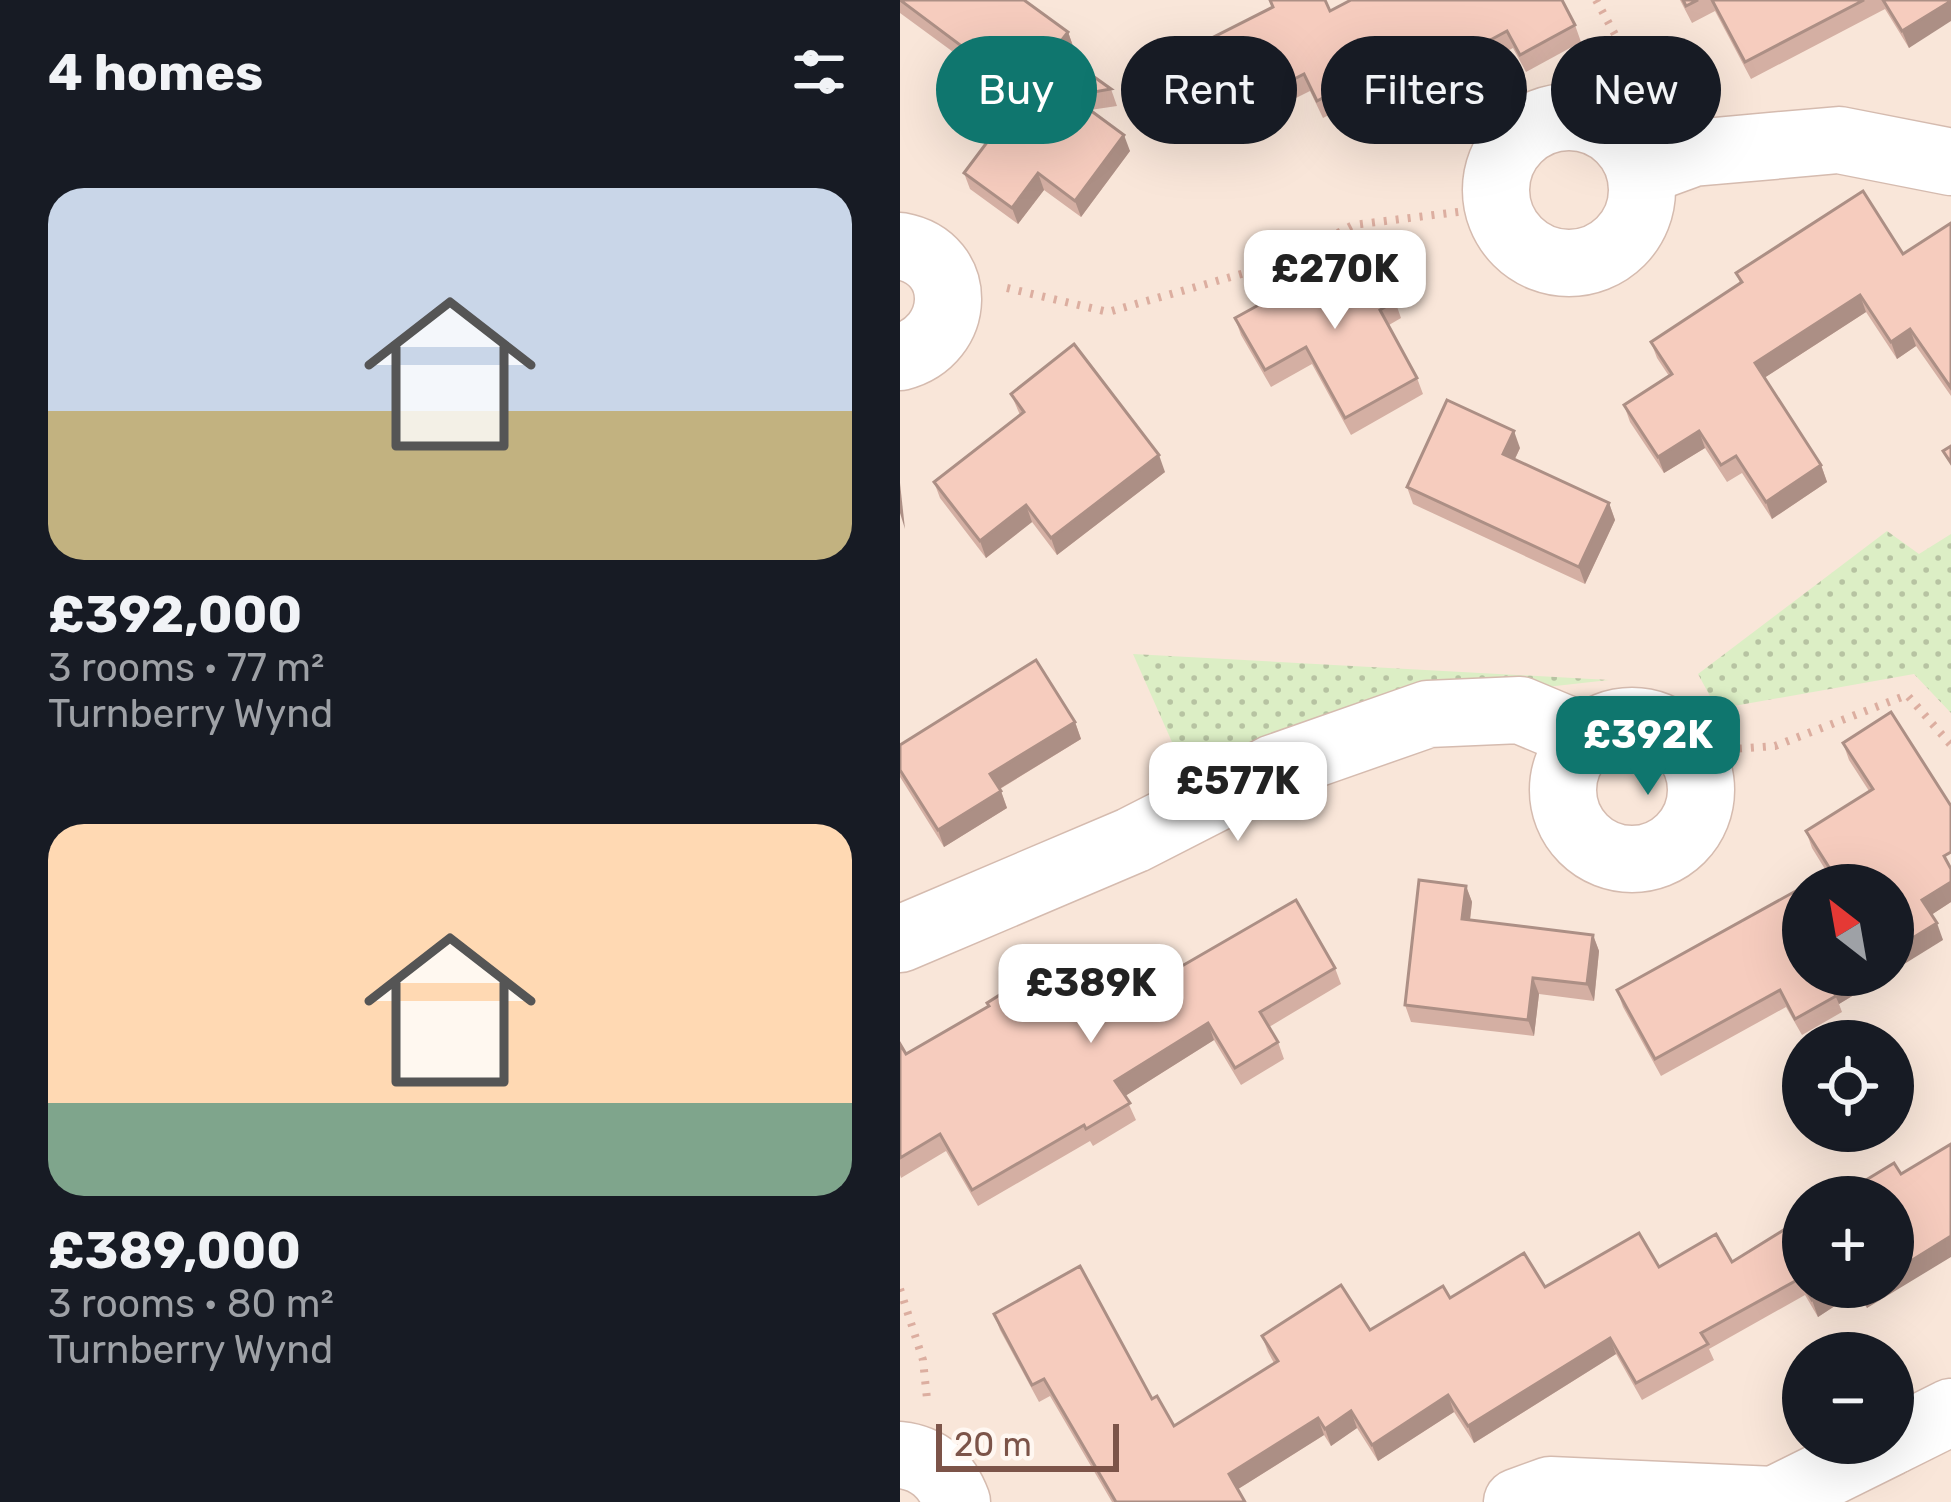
<!DOCTYPE html>
<meta charset="utf-8">
<style>
:root{--surface:#171b24;--page:#20242c;--text:#f1f3f6;--muted:#9ea1a6;--accent:#0f766e}
body{margin:0;font-family:Rubik,sans-serif;background:var(--page);color:var(--text);height:100vh;display:flex;flex-direction:column;font-size:45px;white-space:nowrap}
*{box-sizing:border-box;margin:0}
p{font-size:39px;color:var(--muted)}
.icon{flex:none;width:66px;height:66px;fill:none;stroke:currentColor;stroke-width:2;stroke-linecap:round;stroke-linejoin:round}
.map{position:relative;flex:1;overflow:hidden}
.details{display:flex;flex-direction:column;background:var(--surface);width:900px}
.details>*{flex:none}
.guide{position:absolute;left:36px;top:36px;width:834px;height:108px;display:flex;gap:24px}
.needle{width:78px;rotate:329deg}
.buttons{position:absolute;left:882px;top:864px;display:grid;gap:24px}
.buttons a{display:grid;place-items:center;width:132px;height:132px;border-radius:50%;background:var(--surface);box-shadow:0 12px 48px #0002;font-size:60px}
.scale{position:absolute;left:36px;bottom:30px;width:183px;box-sizing:border-box;padding-left:12px;border:6px solid #7c5449;border-top:0;font-size:33px;line-height:42px;white-space:nowrap;color:#7c5449;-webkit-text-stroke:9px #fff7f1;paint-order:stroke}
.price{position:absolute;translate:-50% -102px;padding:0 27px;border-radius:24px;background:#fff;color:#222;font-size:39px;line-height:78px;filter:drop-shadow(0 3px 6px #0008)}
.price::after{content:'';position:absolute;left:50%;top:72px;width:36px;height:27px;margin-left:-18px;background:inherit;clip-path:polygon(0 0,100% 0,50% 100%)}
.price.active{background:var(--accent);color:#fff}
ul{padding:0;list-style:none}
li{display:grid;align-content:center;gap:24px;height:636px;padding:0 48px}
li span{display:grid;place-items:center;height:372px;border-radius:36px;color:#555}
li>.icon{margin-inline-start:auto}
span .icon{width:216px;height:216px;fill:#fffc;stroke-width:1}
li b{font-size:51px}
h2{display:flex;justify-content:space-between;align-items:center;height:144px;padding:0 48px;font-size:51px}
.chip{padding:0 42px;border-radius:54px;background:var(--surface);box-shadow:0 12px 48px #0002;font-size:42px;line-height:108px}
.chip.active{background:var(--accent);color:#fff}
main{display:flex;flex:1;min-height:0}
.map>svg:first-child{display:block}
</style>
<main>
<section class="details">
<h2>4 homes<svg class="icon" aria-label="filters" viewBox="0 0 24 24"><path d="M4 7h16M4 17h16"/><circle cx="9" cy="7" r="2"/><circle cx="15" cy="17" r="2"/></svg></h2>
<ul>
<li><span style="background:linear-gradient(#c9d6e8 60%,#c2b280 0)"><svg class="icon" aria-label="home" viewBox="0 0 24 24"><path d="M3 11l9-7 9 7M6 9v11h12V9"/></svg></span><div><b>£392,000</b><p>3 rooms · 77 m²</p><p>Turnberry Wynd</p></div></li>
<li><span style="background:linear-gradient(#ffd9b3 75%,#7fa58c 0)"><svg class="icon" aria-label="home" viewBox="0 0 24 24"><path d="M3 11l9-7 9 7M6 9v11h12V9"/></svg></span><div><b>£389,000</b><p>3 rooms · 80 m²</p><p>Turnberry Wynd</p></div></li>
</ul>
</section>
<div class="map">
<svg width="1051" height="1502" viewBox="0 0 1051 1502">
<defs>
<pattern id="grass-dots" width="8" height="8" patternUnits="userSpaceOnUse" patternTransform="scale(3)"><rect width="8" height="8" fill="#dceec5"/><path d="M2 2h.1M6 6h.1" fill="none" stroke="#b7c3a2" stroke-width="1.8" stroke-linecap="round"/></pattern>
</defs>
<rect width="100%" height="100%" fill="#fef3e9"/>
<path fill="#f9e6d9" fill-rule="evenodd" d="M0,0H1051V1502H0ZM903,885H993V975H903ZM903,1041H993V1131H903ZM903,1197H993V1287H903ZM903,1353H993V1443H903Z"/>
<g fill="url(#grass-dots)">
<polygon points="987,531 1019,554 1051,534 1051,713 1014,674 817,709 798,674"/>
<polygon points="233,654 709,680 504,703 291,785"/>
</g>
<g fill="none" stroke-linecap="round" stroke-linejoin="round">
<g stroke="#d5bbaf" stroke-width="69">
<g id="minor">
<circle cx="669" cy="190" r="73"/>
<polyline points="741,172 793,153 939,140 1051,162"/>
<path d="M0,246C66,258 62,341 0,357"/>
<circle cx="732" cy="790" r="69"/>
<polyline points="0,939 233,840 374,768 528,714 620,710 687,738"/>
<polyline points="993,1441 1051,1412"/>
<path d="M0,1455C29,1458 47,1475 57,1502"/>
<polyline points="617,1502 650,1490 874,1500 989,1443"/>
</g>
</g>
<g stroke="#dcaea0" stroke-width="8" stroke-dasharray="3 9" stroke-linecap="butt">
<polyline points="696,0 718,40 719,113"/>
<polyline points="107,288 208,312 380,263 453,225 598,207"/>
<polyline points="791,752 875,746 1007,695 1051,745"/>
<polyline points="0,1289 23,1360 27,1399"/>
</g>
<use href="#minor" stroke="#fff" stroke-width="66"/>
</g>
<g fill="#d4afa3">
<polygon points="0,0 168,32 174,49 167,58 211,89 217,106 190,110 230,151 181,217 144,190 118,224 70,189 64,173 100,125 71,129 65,113 90,79 0,13"/>
<polygon points="369,0 430,11 675,25 681,42 626,72 613,48 528,94 515,70 423,118 410,91 342,125 308,59 302,43 372,7"/>
<polygon points="780,0 1051,0 1009,48 985,9 851,79 815,11 792,23"/>
<polygon points="1051,223 1051,396 1016,346 997,359 966,312 864,378 921,465 927,482 872,519 842,473 827,482 805,448 764,473 730,422 724,405 769,376 757,358 751,342 840,283 836,273 1003,254"/>
<polygon points="495,301 501,318 489,325 517,378 523,394 451,435 412,364 371,387 341,335 335,318"/>
<polygon points="111,394 265,472 157,555 132,522 86,558 40,498 34,482 120,415"/>
<polygon points="620,448 615,459 709,503 715,520 685,584 513,504 507,487"/>
<polygon points="175,722 181,739 100,789 107,808 44,847 0,777 0,745"/>
<polygon points="943,743 1051,902 1031,915 1043,940 928,874 912,848 906,831 969,791 949,760"/>
<polygon points="566,886 572,902 570,920 693,935 699,951 694,1001 639,994 634,1036 511,1022 505,1005"/>
<polygon points="435,968 441,984 369,1027 378,1042 384,1059 341,1085 314,1040 225,1096 236,1120 193,1146 190,1141 78,1206 46,1151 1,1178 0,1175 0,1044 6,1054 156,1005 237,992"/>
<polygon points="987,975 939,1004 942,1012 902,1035 886,1007 761,1076 723,1007 717,990"/>
<polygon points="903,1218 903,1287 993,1287 967,1308 956,1292 918,1317 905,1295 809,1349 814,1360 742,1400 716,1354 574,1443 554,1412 478,1461 457,1428 431,1446 424,1435 338,1489 345,1502 212,1502 150,1396 139,1402 100,1330 94,1314 252,1399 274,1426 374,1363 368,1352 362,1336 470,1330 550,1298 645,1287 759,1267 832,1262"/>
</g>
<g fill="#ac8f85">
<polygon points="1051,1 1051,21 1009,48 1002,31"/>
<polygon points="168,32 174,49 161,66 155,49"/>
<polygon points="224,135 230,151 181,217 175,201"/>
<polygon points="138,173 144,190 118,224 112,208"/>
<polygon points="960,295 966,312 861,380 855,363"/>
<polygon points="1010,329 1016,346 997,359 991,342"/>
<polygon points="614,431 620,448 609,471 603,454"/>
<polygon points="799,431 805,448 764,473 758,457"/>
<polygon points="259,455 265,472 157,555 151,538"/>
<polygon points="921,465 927,482 872,519 866,502"/>
<polygon points="0,483 5,529 0,513"/>
<polygon points="709,503 715,520 685,584 679,567"/>
<polygon points="126,505 132,522 86,558 80,541"/>
<polygon points="175,722 181,739 96,791 90,774"/>
<polygon points="101,791 107,808 44,847 38,830"/>
<polygon points="1051,882 1051,902 1028,917 1022,900"/>
<polygon points="566,886 572,902 568,936 562,919"/>
<polygon points="1037,923 1043,940 993,971 993,950"/>
<polygon points="693,935 699,951 694,1001 687,984"/>
<polygon points="954,975 987,975 939,1004 932,988"/>
<polygon points="633,978 639,994 634,1036 628,1020"/>
<polygon points="308,1023 314,1040 222,1098 215,1081"/>
<polygon points="1051,1236 1051,1257 967,1308 961,1292 968,1287 993,1287 993,1272"/>
<polygon points="932,1287 955,1287 956,1292 918,1317 912,1300"/>
<polygon points="710,1338 716,1354 574,1443 568,1426"/>
<polygon points="548,1395 554,1412 478,1461 472,1445"/>
<polygon points="451,1411 457,1428 431,1446 425,1429"/>
<polygon points="418,1418 424,1435 335,1491 329,1474"/>
</g>
<g fill="#f6ccbe" stroke="#ac8f85" stroke-width="3">
<polygon points="0,0 124,0 168,32 155,49 211,89 171,96 224,135 175,201 138,173 112,208 64,173 115,105 65,113 95,71"/>
<polygon points="370,0 425,0 430,11 451,0 662,0 675,25 620,55 607,31 522,77 508,53 417,101 404,74 336,109 302,43 373,7"/>
<polygon points="783,0 798,0 786,6"/>
<polygon points="812,0 964,0 845,62"/>
<polygon points="983,0 1051,0 1051,1 1002,31"/>
<polygon points="963,191 1003,254 1051,223 1051,388 1010,329 991,342 960,295 855,363 921,465 866,502 836,456 821,465 799,431 758,457 724,405 772,374 751,342 842,282 836,273"/>
<polygon points="464,247 495,301 480,310 517,378 445,418 406,347 365,370 335,318"/>
<polygon points="174,344 259,455 151,538 126,505 80,541 34,482 124,412 111,394"/>
<polygon points="547,400 614,431 603,454 709,503 679,567 507,487"/>
<polygon points="1051,446 1051,463 1043,451"/>
<polygon points="136,660 175,722 90,774 101,791 38,830 0,770 0,745"/>
<polygon points="991,712 1051,806 1051,852 1044,856 1051,869 1051,882 1022,900 1037,923 993,950 993,885 908,885 932,872 906,831 973,789 943,743"/>
<polygon points="519,880 566,886 562,919 693,935 687,984 633,978 628,1020 505,1005"/>
<polygon points="903,887 903,975 954,975 932,988 936,996 895,1019 880,990 755,1059 717,990"/>
<polygon points="396,900 435,968 360,1012 378,1042 335,1068 308,1023 215,1081 230,1103 186,1129 184,1125 72,1190 40,1134 0,1158 0,1044 6,1054 89,1006 87,1003 136,972 156,1005 221,966 237,992"/>
<polygon points="1051,1144 1051,1236 993,1272 993,1197 938,1197 994,1163 1001,1174"/>
<polygon points="903,1218 903,1285 899,1279 801,1333 808,1344 736,1383 710,1338 568,1426 548,1395 472,1445 451,1411 425,1429 418,1418 329,1474 345,1502 216,1502 144,1379 132,1385 94,1314 180,1266 252,1399 257,1396 274,1426 378,1361 362,1336 441,1285 470,1330 543,1286 550,1298 624,1253 645,1287 739,1233 759,1267 816,1234 832,1262"/>
<polygon points="904,1287 932,1287 912,1300"/>
</g>
</svg>
<div class="buttons">
<a><svg class="needle" viewBox="-14 -14 28 28"><path d="M0-13l5 13h-10z" fill="#e53935"/><path d="M0 13l5-13h-10z" fill="#9ea1a6"/></svg></a>
<a><svg class="icon" aria-label="locate" viewBox="0 0 24 24"><circle cx="12" cy="12" r="6"/><path d="M12 2v4M12 18v4M2 12h4M18 12h4"/></svg></a>
<a>+</a>
<a>−</a>
</div>
<div class="scale">20 m</div>
<b class="price" style="left:435px;top:332px">£270K</b>
<b class="price active" style="left:748px;top:798px">£392K</b>
<b class="price" style="left:338px;top:844px">£577K</b>
<b class="price" style="left:191px;top:1046px">£389K</b>
<div class="guide">
<a class="chip active">Buy</a>
<a class="chip">Rent</a>
<a class="chip">Filters</a>
<a class="chip">New</a>
</div>
</div>
</main>
